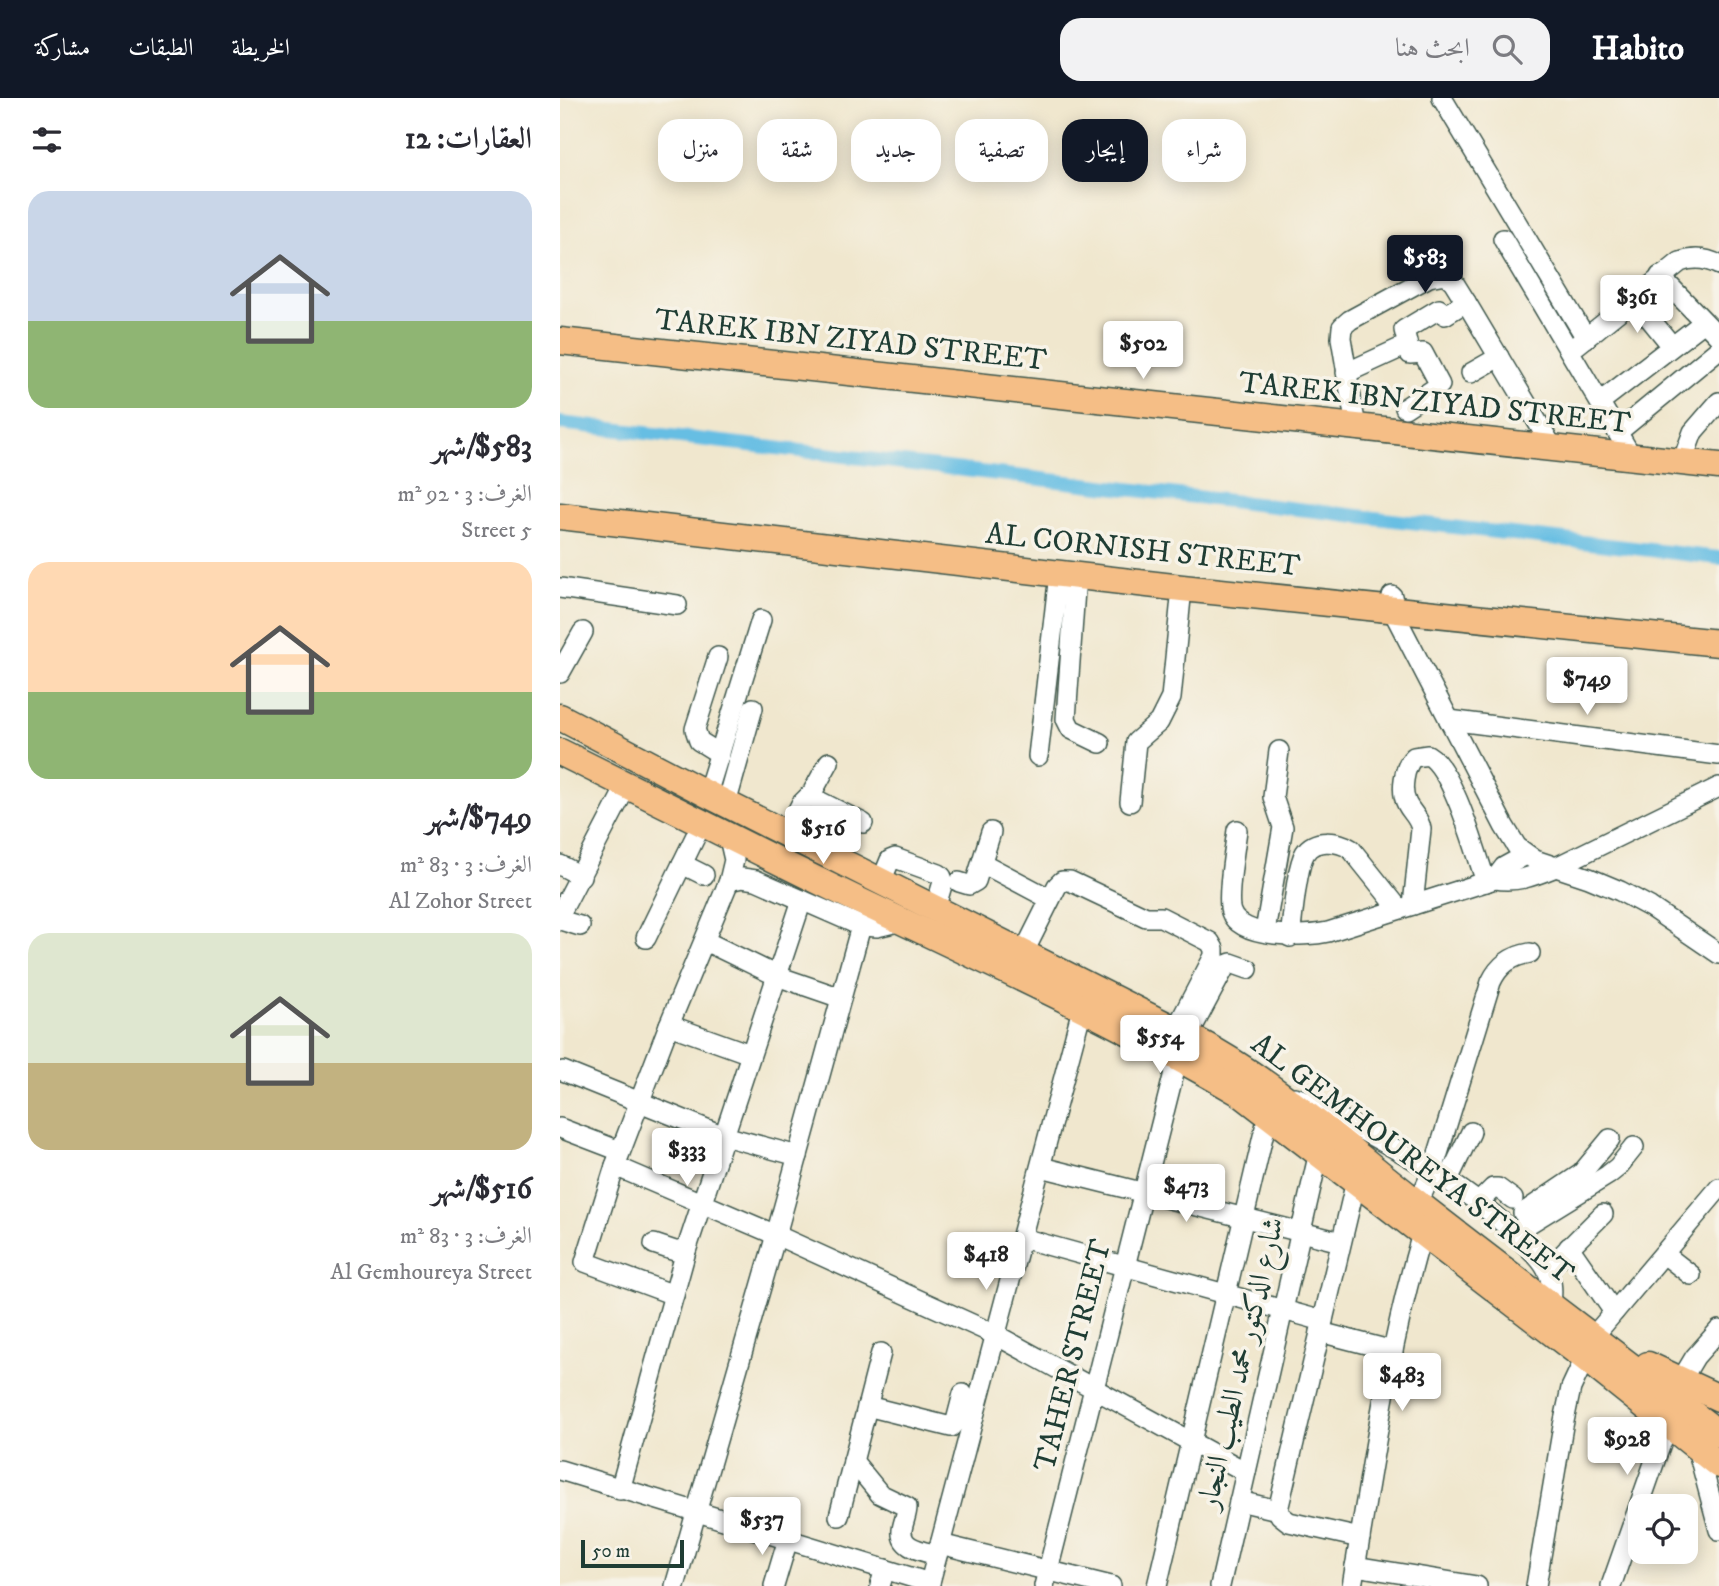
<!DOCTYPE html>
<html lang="ar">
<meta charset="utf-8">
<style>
:root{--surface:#fff;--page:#f2f2f3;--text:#2b2b33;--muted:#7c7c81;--accent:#111827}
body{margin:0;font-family:"IM FELL DW Pica",Amiri,serif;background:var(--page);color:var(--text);direction:rtl;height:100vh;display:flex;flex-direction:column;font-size:26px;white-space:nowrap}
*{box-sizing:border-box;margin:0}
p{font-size:23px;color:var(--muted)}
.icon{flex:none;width:38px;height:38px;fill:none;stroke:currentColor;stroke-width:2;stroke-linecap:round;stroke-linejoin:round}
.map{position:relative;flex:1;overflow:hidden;direction:ltr}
.details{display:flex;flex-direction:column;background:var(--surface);width:560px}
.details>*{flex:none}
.hud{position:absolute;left:21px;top:21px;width:665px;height:63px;direction:rtl;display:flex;gap:14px}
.tools{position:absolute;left:1068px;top:1396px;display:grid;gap:14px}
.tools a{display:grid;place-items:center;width:70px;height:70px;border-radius:14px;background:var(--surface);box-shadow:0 4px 18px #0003;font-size:35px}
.scale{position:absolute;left:21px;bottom:18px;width:103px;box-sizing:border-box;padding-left:7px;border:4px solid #1f3d34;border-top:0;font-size:19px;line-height:24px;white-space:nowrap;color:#1f3d34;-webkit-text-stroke:5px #f7f3e8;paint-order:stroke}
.price{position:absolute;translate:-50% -60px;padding:0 16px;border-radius:7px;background:#fff;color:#222;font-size:23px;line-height:46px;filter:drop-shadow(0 2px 4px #0008)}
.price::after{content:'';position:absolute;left:50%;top:42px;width:21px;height:16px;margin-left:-10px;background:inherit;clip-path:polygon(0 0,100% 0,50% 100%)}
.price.selected{background:var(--accent);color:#fff}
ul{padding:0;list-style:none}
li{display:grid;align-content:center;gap:14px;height:371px;padding:0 28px}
li span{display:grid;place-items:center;height:217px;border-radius:21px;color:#555}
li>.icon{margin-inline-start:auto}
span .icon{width:126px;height:126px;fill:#fffc;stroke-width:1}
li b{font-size:30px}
h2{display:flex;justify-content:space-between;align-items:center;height:84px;padding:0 28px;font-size:30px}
.pill{padding:0 24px;border-radius:21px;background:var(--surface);box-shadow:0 4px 18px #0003;font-size:24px;line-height:63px}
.pill.selected{background:var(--accent);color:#fff}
header{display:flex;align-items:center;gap:42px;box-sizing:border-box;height:98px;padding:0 35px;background:var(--accent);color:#fff}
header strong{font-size:33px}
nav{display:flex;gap:38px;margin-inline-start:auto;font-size:24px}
.search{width:490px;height:63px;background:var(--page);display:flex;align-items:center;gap:18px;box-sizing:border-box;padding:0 24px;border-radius:21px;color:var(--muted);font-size:26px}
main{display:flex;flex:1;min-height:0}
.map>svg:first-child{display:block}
</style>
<header>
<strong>Habito</strong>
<div class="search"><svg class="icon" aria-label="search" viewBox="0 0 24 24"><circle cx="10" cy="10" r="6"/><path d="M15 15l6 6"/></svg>ابحث هنا</div>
<nav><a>الخريطة</a><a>الطبقات</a><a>مشاركة</a></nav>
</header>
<main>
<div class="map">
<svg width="1159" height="1488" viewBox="0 0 1159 1488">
<rect width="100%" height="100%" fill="#f7f3e8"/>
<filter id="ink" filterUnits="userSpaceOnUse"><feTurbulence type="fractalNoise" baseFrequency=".0143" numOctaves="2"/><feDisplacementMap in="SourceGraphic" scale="14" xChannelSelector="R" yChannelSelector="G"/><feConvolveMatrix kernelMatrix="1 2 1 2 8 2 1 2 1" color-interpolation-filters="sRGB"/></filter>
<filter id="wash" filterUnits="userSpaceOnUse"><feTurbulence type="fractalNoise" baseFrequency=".00686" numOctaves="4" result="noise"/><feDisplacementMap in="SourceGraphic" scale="28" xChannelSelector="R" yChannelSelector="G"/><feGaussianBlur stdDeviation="1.57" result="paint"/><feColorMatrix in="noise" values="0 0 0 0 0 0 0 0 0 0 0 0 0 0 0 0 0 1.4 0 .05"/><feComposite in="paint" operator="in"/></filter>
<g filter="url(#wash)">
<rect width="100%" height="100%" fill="#f0e7ce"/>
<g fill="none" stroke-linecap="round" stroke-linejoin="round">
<polyline stroke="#66bee3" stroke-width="14" points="0,325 1159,460"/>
</g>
</g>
<g filter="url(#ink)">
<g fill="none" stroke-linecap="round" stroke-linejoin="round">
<g stroke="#3e564b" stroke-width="22">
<g id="minor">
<polyline points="882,0 1026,240"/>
<polyline points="943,141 1072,359"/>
<polyline points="1100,178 1159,239"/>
<polyline points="1073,200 1112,248"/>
<path d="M1017,247L1120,164C1134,159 1146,160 1159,167"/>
<polyline points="786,275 847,247"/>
<polyline points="911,275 939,259"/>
<polyline points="1040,304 1144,224"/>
<polyline points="845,310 880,287 863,255 850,256 844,232 879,211 885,217 906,204"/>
<polyline points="796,329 781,240 782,229 790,222 869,179 885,176 893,183 906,204 993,350"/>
<polyline points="1058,334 1159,251"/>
<polyline points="1122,364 1133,334 1159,304"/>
<polyline points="516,477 506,621 511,631 540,645"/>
<polyline points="0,490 117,507"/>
<polyline points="832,498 836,519 944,728 957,749 975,762 1029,780 1060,793 1090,809 1159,856"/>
<polyline points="158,559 135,631 139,643 160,656"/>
<polyline points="0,575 23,534"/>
<polyline points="889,622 1159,657"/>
<polyline points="478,658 499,476"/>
<polyline points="147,696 201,522"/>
<polyline points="249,698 303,725"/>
<polyline points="570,704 576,644 599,624 611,600 622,490"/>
<polyline points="166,706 193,610"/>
<path d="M677,732C675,749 666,800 671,814C680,841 746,839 768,834L935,781C958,785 976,777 996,769L1159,689"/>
<polyline points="226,735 241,706 252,695 269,664"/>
<polyline points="169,740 174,762 169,783 109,927 55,1068 216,1137 436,1237 686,1374"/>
<polyline points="422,765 490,801"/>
<polyline points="122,766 144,777"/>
<polyline points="0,767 21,778"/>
<polyline points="935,781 944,769 966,757"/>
<polyline points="169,783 182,780 196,782 301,828 317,829 342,823"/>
<polyline points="321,784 330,762 335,760 379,776 382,779 383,784 375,811"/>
<polyline points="399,784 409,787 416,783 431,734"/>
<path d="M853,807L861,731C859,719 852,716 847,706C840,693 844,668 854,659L868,657C893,671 916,755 926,784"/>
<polyline points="0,816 67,687"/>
<polyline points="0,822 20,828"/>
<polyline points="705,833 723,729 713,699 719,653"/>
<path d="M730,839C733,819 736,770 745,755C754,740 778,743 791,751L839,811"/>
<polyline points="86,840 142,725"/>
<polyline points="145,843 217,878 281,900"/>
<polyline points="464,854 497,788 502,783 510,783 586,819 601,819 650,844 654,851 654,858 616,931"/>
<polyline points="109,927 190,956"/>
<polyline points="628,938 666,867 671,865 688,871"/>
<polyline points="3,973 164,1038 238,1058"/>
<path d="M735,999L748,1003C822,1044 901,1081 961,1142C972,1153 986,1165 990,1180C993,1189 992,1198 991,1206"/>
<polyline points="0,1030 60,1053"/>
<polyline points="55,1068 25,1164 114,1197"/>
<polyline points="481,1069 781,1144"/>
<polyline points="888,1082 911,1034"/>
<polyline points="796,1083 718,1412 720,1417 729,1424 800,1440"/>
<polyline points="919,1104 933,1090 938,1090 953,1101"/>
<path d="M858,1105L873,1072L931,884C939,867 951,858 970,855"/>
<polyline points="963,1115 1021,1076 1050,1041"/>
<polyline points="954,1135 1048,1077 1058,1069 1074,1049"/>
<polyline points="462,1140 763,1223"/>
<polyline points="94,1146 115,1153 126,1153"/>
<polyline points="1009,1149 1054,1214"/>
<polyline points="1104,1156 1131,1177"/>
<polyline points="987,1172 1043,1116"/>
<polyline points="760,1234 833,1253"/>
<polyline points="1033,1239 1159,1090"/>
<polyline points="307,1308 391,1329 396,1323 403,1296"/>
<polyline points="1137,1350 1159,1432"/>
<path d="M293,1363L320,1396L347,1409C347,1417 343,1424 342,1432C340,1451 364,1453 377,1457"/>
<polyline points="0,1372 370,1485"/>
<polyline points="60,1392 126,1153 242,802"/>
<polyline points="679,1403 718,1412"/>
<polyline points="279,1418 321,1255"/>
<polyline points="380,1446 551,1488"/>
<polyline points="795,1468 917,1488"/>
<polyline points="115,1488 216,1137 301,828"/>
<polyline points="214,1488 228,1441"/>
<polyline points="320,1488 325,1471"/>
<polyline points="369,1488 522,911"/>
<polyline points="484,1488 618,959"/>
<polyline points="597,1488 708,1017"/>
<polyline points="660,1488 759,1054"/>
<path d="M792,1488C812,1370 828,1250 862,1136"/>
<polyline points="976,1488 1003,1328 1011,1290 1025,1260"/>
<polyline points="1051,1488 1126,1274 1135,1259 1159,1232"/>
</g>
</g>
<g stroke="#3e564b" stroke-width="29">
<g id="major">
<polyline points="0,243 1159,368"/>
<polyline points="0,418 622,490 1159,545"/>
<path d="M0,619L147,696L628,938C709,980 776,1041 847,1097C950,1178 1056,1256 1159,1336"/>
<path d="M0,654C103,705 206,758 310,808C434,867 561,925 680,995L1025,1260L1159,1367"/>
<polyline points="1088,1267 1159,1300"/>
</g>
</g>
<use href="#minor" stroke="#fff" stroke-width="19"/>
<use href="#major" stroke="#f5be86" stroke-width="26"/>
</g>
</g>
<g text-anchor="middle" stroke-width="7" stroke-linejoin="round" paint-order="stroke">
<g font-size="30" fill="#1f3d34" stroke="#f7f3e8">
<text transform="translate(291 241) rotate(6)" y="10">TAREK IBN ZIYAD STREET</text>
<text transform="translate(875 304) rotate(6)" y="10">TAREK IBN ZIYAD STREET</text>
<text transform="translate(583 451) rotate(6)" y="10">AL CORNISH STREET</text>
<text transform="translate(853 1060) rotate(37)" y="10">AL GEMHOUREYA STREET</text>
<text transform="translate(512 1257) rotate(-76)" y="10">TAHER STREET</text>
<text transform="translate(680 1265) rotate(-77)" y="10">شارع الدكتور محمد الطيب النجار</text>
</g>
</g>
</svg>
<div class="tools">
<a><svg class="icon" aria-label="locate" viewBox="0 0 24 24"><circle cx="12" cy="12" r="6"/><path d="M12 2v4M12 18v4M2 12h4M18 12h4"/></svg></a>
</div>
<div class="scale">50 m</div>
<b class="price selected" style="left:865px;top:197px">$583</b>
<b class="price" style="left:1077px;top:237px">$361</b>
<b class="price" style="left:583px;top:283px">$502</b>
<b class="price" style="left:1027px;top:619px">$749</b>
<b class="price" style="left:263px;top:768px">$516</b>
<b class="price" style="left:600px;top:977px">$554</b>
<b class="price" style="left:127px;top:1090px">$333</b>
<b class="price" style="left:626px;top:1126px">$473</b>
<b class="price" style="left:426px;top:1194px">$418</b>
<b class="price" style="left:842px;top:1315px">$483</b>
<b class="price" style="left:1067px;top:1379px">$928</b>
<b class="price" style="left:202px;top:1459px">$537</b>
<div class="hud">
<a class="pill">شراء</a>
<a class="pill selected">إيجار</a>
<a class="pill">تصفية</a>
<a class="pill">جديد</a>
<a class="pill">شقة</a>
<a class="pill">منزل</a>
</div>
</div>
<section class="details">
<h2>العقارات: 12<svg class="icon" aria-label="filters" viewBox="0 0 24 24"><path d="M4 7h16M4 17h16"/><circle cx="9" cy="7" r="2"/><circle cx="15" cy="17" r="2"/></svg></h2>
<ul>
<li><span style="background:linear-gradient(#c9d6e8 60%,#8fb573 0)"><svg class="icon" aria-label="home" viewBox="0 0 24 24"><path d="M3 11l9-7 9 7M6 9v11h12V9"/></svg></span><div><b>$583/شهر</b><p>الغرف: 3 · 92 m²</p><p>Street 5</p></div></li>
<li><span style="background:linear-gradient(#ffd9b3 60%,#8fb573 0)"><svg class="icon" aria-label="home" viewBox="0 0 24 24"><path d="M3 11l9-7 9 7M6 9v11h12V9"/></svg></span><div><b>$749/شهر</b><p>الغرف: 3 · 83 m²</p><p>Al Zohor Street</p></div></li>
<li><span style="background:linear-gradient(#dfe7d0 60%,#c2b280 0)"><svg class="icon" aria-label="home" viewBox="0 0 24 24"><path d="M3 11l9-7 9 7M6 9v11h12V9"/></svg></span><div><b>$516/شهر</b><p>الغرف: 3 · 83 m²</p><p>Al Gemhoureya Street</p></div></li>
</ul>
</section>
</main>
